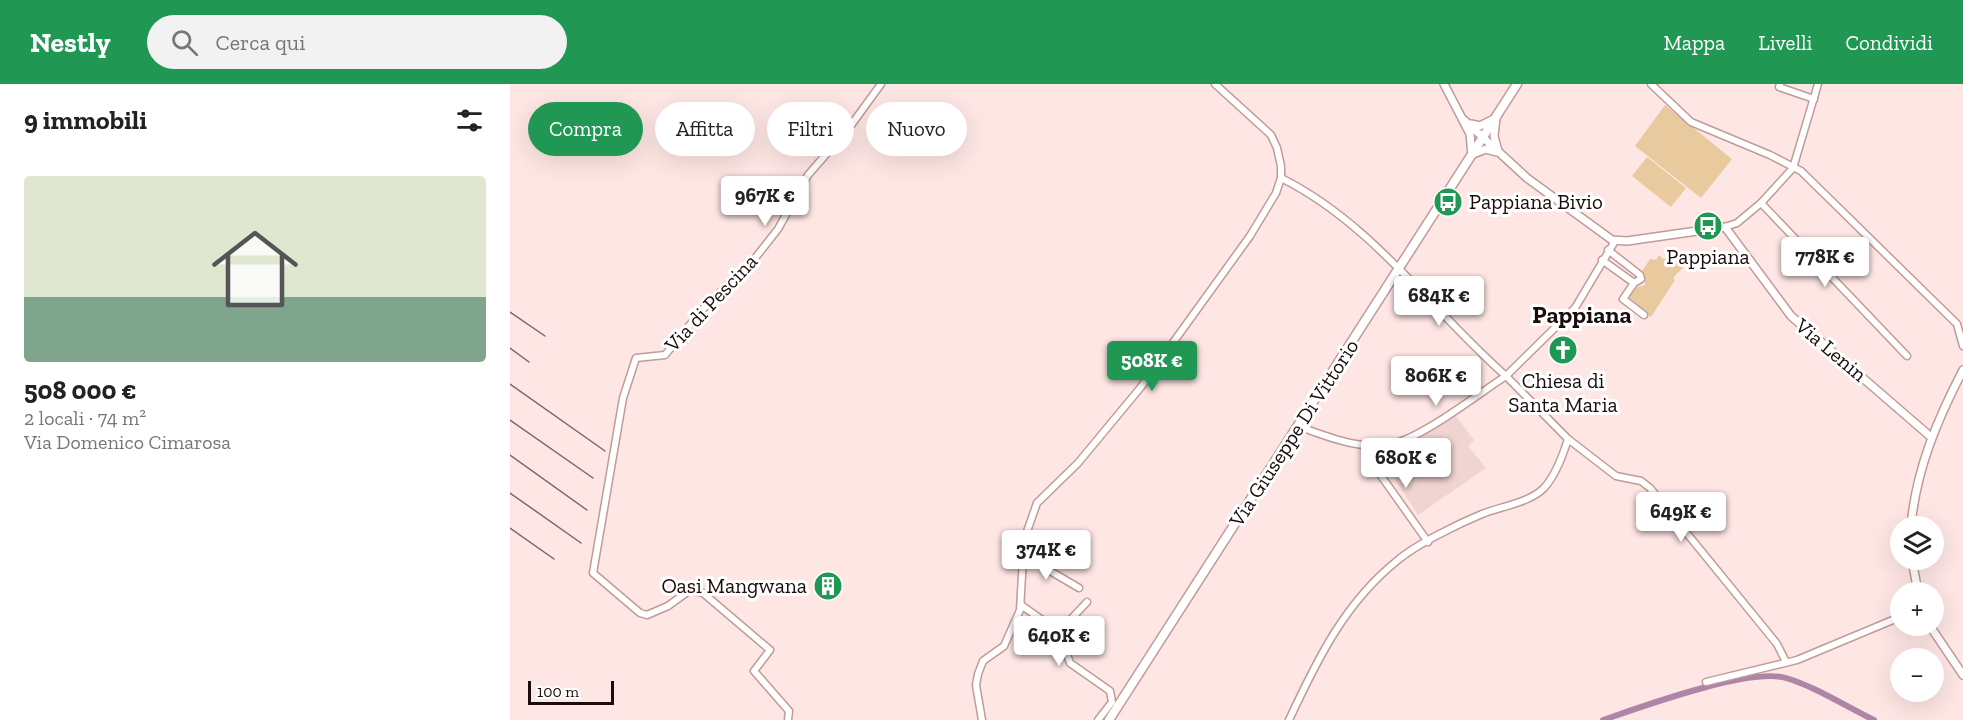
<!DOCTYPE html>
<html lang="it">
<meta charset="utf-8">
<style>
:root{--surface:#fff;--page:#f2f2f2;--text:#222;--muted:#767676;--accent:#209753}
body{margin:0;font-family:"Zilla Slab",serif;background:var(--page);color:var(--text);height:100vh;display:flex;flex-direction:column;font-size:22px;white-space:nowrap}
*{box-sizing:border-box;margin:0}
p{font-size:20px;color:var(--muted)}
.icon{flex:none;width:33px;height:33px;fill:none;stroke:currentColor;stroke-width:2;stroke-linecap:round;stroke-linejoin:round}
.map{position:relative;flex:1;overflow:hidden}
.drawer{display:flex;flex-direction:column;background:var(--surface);width:510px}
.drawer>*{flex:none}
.hud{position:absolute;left:18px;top:18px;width:570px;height:54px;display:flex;gap:12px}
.tools{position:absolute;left:1380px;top:432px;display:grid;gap:12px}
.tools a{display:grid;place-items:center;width:54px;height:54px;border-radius:50%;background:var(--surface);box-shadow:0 6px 24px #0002;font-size:30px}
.scale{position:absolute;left:18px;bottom:15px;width:86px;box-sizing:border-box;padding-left:6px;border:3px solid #190c0b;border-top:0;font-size:16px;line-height:21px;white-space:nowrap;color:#190c0b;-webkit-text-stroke:4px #fff;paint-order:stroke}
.price{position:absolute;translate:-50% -51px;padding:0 14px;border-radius:6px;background:#fff;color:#222;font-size:20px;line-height:39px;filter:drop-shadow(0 2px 3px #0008)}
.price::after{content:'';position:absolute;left:50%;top:36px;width:18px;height:14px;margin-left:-9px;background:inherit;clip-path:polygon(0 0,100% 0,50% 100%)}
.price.on{background:var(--accent);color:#fff}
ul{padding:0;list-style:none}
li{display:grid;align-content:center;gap:12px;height:318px;padding:0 24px}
li span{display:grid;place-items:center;height:186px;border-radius:6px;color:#555}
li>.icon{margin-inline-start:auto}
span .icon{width:108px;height:108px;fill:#fffc;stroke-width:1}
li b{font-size:26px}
h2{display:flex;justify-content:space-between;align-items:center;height:72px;padding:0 24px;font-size:26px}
.tag{padding:0 21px;border-radius:27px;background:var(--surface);box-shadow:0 6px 24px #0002;font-size:21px;line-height:54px}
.tag.on{background:var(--accent);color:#fff}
header{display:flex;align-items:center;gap:36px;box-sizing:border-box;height:84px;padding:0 30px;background:var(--accent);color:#fff}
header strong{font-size:28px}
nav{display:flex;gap:33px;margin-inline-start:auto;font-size:21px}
.search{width:420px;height:54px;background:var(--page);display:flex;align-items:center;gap:15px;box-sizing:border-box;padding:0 21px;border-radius:33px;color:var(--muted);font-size:22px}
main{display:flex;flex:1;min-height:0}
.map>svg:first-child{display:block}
</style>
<header>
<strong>Nestly</strong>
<div class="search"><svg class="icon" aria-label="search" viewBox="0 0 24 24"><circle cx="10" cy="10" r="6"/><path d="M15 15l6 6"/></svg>Cerca qui</div>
<nav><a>Mappa</a><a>Livelli</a><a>Condividi</a></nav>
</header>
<main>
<section class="drawer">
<h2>9 immobili<svg class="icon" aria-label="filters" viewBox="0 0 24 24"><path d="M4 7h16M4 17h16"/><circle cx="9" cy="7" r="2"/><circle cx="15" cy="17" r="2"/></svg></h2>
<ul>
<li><span style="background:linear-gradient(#dfe7d0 65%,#7fa58c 0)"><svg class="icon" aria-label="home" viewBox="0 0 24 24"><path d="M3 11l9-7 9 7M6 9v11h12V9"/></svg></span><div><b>508 000 €</b><p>2 locali · 74 m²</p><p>Via Domenico Cimarosa</p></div></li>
</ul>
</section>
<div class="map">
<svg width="1453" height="636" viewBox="0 0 1453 636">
<rect width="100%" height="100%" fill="#fee6e4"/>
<polygon fill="#f0d4d1" points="945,331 964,356 958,362 976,384 908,431 869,371 870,368 885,367 895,361 898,366 908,359 905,354"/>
<g fill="#e9ca9e">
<polygon points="1155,21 1222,75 1191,114 1125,62"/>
<polygon points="1137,73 1176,104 1161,123 1122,92"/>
<polygon points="1149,171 1153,175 1172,174 1177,179 1163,194 1165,196 1141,233 1116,214 1124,204 1135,201 1135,193 1131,189 1140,175 1146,176"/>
</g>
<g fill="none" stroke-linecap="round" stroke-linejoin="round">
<g stroke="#826178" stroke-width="1.5">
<polyline points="0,228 35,252"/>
<polyline points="0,264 19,278"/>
<polyline points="0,300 95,367"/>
<polyline points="0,336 83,394"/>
<polyline points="0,371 77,426"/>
<polyline points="0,409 71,459"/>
<polyline points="0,444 44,475"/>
</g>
<path stroke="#af85a7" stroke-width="6" d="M1093,636C1131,623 1240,583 1276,594C1306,603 1335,622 1364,636"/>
<g stroke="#c09b98" stroke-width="9">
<g id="minor">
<polyline points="1141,0 1181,38 1260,71 1291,87 1447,240 1453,262"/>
<polyline points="1270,0 1269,3 1304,15"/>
<path d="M771,94C862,139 922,227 996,292C968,310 917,350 886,359C854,368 818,353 788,342"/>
<polyline points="1251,119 1397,272"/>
<polyline points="1215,143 1227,139 1251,119 1283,84 1308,0"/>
<polyline points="1092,176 1124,199 1131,195 1130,191 1098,166"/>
<polyline points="1124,199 1113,215 1134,231"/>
<polyline points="1058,355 1106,392 1131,397 1140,404 1267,560 1276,578"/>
<polyline points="857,360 862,379 918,458"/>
<polyline points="513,471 569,504"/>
<polyline points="511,521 549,548 560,579 600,607 602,618 588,636"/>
<polyline points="549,548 577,518"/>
<polyline points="1196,598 1287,576 1390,533"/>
<polyline points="278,636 279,627 244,587 260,566 193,509 180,506 158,522 137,531 130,529 83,489 113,314 126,274 155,271 193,225 246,173 268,145 298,91 339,44 371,0"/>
<polyline points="472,636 466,601 468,590 473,577 494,562 510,526 514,456 527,419 568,379 631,303 740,152 766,109 771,94 771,82 767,64 761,51 705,0"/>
<path d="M779,636C807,576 835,518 888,476C907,460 948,440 972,430C992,422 1019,419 1034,404C1046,391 1053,371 1058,355L996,292L1065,224L1105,157"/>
</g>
</g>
<g stroke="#c09b98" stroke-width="10">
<g id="tertiary">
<polyline points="934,0 960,50 962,71"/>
<polyline points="986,34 984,52 988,67"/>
<polyline points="954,36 1017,94 1102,156 1117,157 1215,143 1281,232 1421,353"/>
<polyline points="961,40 970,42 984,35"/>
<polyline points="963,70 976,65 987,68"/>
<path d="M1401,442C1406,386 1427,336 1453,286"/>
<polyline points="1402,476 1408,508"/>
<polyline points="1420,542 1453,591"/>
</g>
</g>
<g stroke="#c09b98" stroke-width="11">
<polyline id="secondary" points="599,636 1007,0"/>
</g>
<use href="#minor" stroke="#fff" stroke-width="6"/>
<use href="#tertiary" stroke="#fff" stroke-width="7"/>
<use href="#secondary" stroke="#fff" stroke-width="8"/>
</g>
<defs>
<g id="bus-disc" transform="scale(1.5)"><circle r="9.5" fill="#209753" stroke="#fff"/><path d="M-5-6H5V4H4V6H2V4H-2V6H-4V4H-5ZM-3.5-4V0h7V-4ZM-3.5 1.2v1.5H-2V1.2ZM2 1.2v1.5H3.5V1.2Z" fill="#fff"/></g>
<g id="church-disc" transform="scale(1.5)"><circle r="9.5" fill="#209753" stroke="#fff"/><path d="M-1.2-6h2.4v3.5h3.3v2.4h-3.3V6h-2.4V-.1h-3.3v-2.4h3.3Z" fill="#fff"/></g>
<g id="building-disc" transform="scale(1.5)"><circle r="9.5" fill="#209753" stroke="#fff"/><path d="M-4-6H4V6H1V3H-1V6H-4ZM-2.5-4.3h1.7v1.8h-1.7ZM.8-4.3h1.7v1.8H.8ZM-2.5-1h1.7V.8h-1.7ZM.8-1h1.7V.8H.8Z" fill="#fff"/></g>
</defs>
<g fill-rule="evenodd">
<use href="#bus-disc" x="938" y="118"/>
<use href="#bus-disc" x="1198" y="142"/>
<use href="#church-disc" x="1053" y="266"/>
<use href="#building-disc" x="318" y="502"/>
</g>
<g text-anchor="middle" stroke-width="6" stroke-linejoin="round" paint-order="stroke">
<g font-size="21" fill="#190c0b" stroke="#fff">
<text x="959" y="125" text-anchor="start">Pappiana Bivio</text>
<text x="1198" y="180">Pappiana</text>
<text x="1053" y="304">Chiesa di<tspan x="1053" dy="24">Santa Maria</tspan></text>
<text x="297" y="509" text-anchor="end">Oasi Mangwana</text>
</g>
<g font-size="21" fill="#190c0b" stroke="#fff">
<text transform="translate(201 219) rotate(-47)" y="7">Via di Pescina</text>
<text transform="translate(1321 266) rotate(40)" y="7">Via Lenin</text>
<text transform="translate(784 349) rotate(-57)" y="7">Via Giuseppe Di Vittorio</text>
</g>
<g font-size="24" font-weight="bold" fill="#190c0b" stroke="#fff">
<text x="1072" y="239">Pappiana</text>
</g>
</g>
</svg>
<div class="tools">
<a><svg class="icon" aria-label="layers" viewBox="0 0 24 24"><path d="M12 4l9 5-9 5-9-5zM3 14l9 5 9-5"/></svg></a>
<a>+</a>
<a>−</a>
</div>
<div class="scale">100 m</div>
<b class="price" style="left:255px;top:143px">967K €</b>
<b class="price" style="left:1315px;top:204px">778K €</b>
<b class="price" style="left:929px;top:243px">684K €</b>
<b class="price on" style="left:642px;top:308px">508K €</b>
<b class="price" style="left:926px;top:323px">806K €</b>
<b class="price" style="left:896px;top:405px">680K €</b>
<b class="price" style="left:1171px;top:459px">649K €</b>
<b class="price" style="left:536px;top:497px">374K €</b>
<b class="price" style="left:549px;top:583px">640K €</b>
<div class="hud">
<a class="tag on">Compra</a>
<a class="tag">Affitta</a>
<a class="tag">Filtri</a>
<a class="tag">Nuovo</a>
</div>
</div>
</main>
